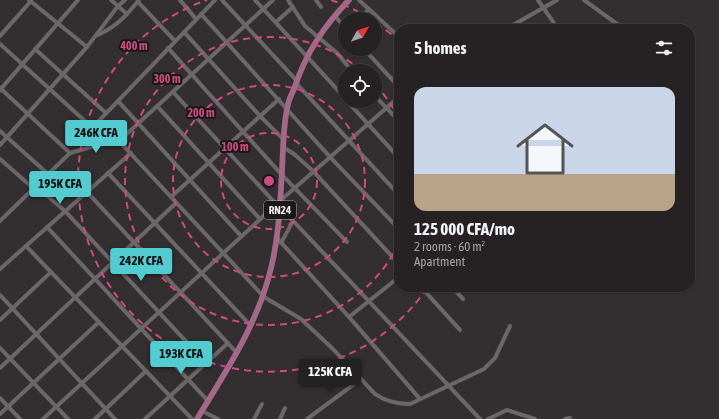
<!DOCTYPE html>
<meta charset="utf-8">
<style>
:root{--surface:#262224;--page:#2e2a2c;--text:#f1f3f6;--muted:#a4a4a6;--line:#423f41;--accent:#52ccd0}
body{margin:0;font-family:"Asap Condensed",sans-serif;background:var(--page);color:var(--text);height:100vh;display:flex;flex-direction:column;font-size:15px;white-space:nowrap}
*{box-sizing:border-box;margin:0}
p{font-size:13px;color:var(--muted)}
.icon{flex:none;width:22px;height:22px;fill:none;stroke:currentColor;stroke-width:2;stroke-linecap:round;stroke-linejoin:round}
.map{position:relative;flex:1;overflow:hidden}
.drawer{position:absolute;left:394px;top:24px;width:301px;height:268px;display:flex;flex-direction:column;background:var(--surface);border-radius:16px;box-shadow:0 1px 3px #0004,0 0 0 1px var(--line)}
.drawer>*{flex:none}
.needle{width:26px;rotate:50deg}
.tools{position:absolute;left:338px;top:12px;display:grid;gap:8px}
.tools a{display:grid;place-items:center;width:44px;height:44px;border-radius:50%;background:var(--surface);box-shadow:0 1px 3px #0004,0 0 0 1px var(--line);font-size:20px}
.price{position:absolute;translate:-50% -34px;padding:0 9px;border-radius:4px;background:var(--accent);color:#111;font-size:13px;line-height:26px;filter:drop-shadow(0 1px 2px #0008)}
.price::after{content:'';position:absolute;left:50%;top:24px;width:12px;height:9px;margin-left:-6px;background:inherit;clip-path:polygon(0 0,100% 0,50% 100%)}
.price.current{background:#222;color:#fff}
ul{padding:0;list-style:none}
li{display:grid;align-content:center;gap:8px;height:212px;padding:0 20px}
li+li{border-top:1px solid var(--line)}
li span{display:grid;place-items:center;height:124px;border-radius:12px;color:#555}
li>.icon{margin-inline-start:auto}
span .icon{width:72px;height:72px;fill:#fffc;stroke-width:1}
li b{font-size:17px}
h2{display:flex;justify-content:space-between;align-items:center;height:48px;padding:0 20px;font-size:17px}
.map>svg:first-child{display:block}
</style>
<div class="map">
<svg width="719" height="419" viewBox="0 0 719 419">
<rect width="100%" height="100%" fill="#332e30"/>
<g fill="none" stroke-linecap="round" stroke-linejoin="round">
<g stroke="#524d4f" stroke-width="4.5">
<g id="minor">
<polyline points="29,0 87,47"/>
<polyline points="111,0 127,14"/>
<polyline points="180,0 196,19"/>
<polyline points="222,0 297,81"/>
<polyline points="255,0 345,98"/>
<polyline points="288,0 305,26 337,53 352,71"/>
<polyline points="316,0 321,7"/>
<polyline points="359,0 399,37"/>
<polyline points="538,0 558,29"/>
<polyline points="584,0 624,29"/>
<polyline points="138,2 175,41"/>
<polyline points="201,14 330,157 399,229"/>
<polyline points="335,16 345,28"/>
<polyline points="360,19 369,9"/>
<polyline points="276,22 293,7"/>
<polyline points="506,29 557,0"/>
<polyline points="184,32 260,116 284,140"/>
<path d="M98,35C117,26 126,16 139,0"/>
<polyline points="0,36 31,1"/>
<polyline points="0,44 108,142"/>
<polyline points="168,48 282,175 347,242"/>
<polyline points="35,49 106,113"/>
<polyline points="364,49 399,87"/>
<polyline points="296,83 399,195"/>
<polyline points="0,88 70,153"/>
<polyline points="0,90 78,0"/>
<polyline points="173,92 276,204"/>
<polyline points="375,96 399,121"/>
<polyline points="118,101 241,236"/>
<polyline points="347,101 399,158"/>
<polyline points="157,106 260,219"/>
<polyline points="92,128 215,0"/>
<polyline points="0,131 48,174"/>
<path d="M119,141L264,297L301,319L333,349L375,394C385,401 398,404 410,404L484,369L495,358L510,326"/>
<polyline points="0,145 87,47 118,6 125,0"/>
<polyline points="283,147 294,154 313,171 399,264"/>
<polyline points="0,159 33,188"/>
<polyline points="108,173 251,326"/>
<polyline points="36,186 65,211 206,363"/>
<polyline points="87,192 237,353"/>
<polyline points="171,197 279,99"/>
<polyline points="280,207 480,419"/>
<polyline points="0,221 70,153 108,142 119,141 273,0"/>
<polyline points="47,227 208,401"/>
<polyline points="277,238 349,317 420,399"/>
<polyline points="281,243 293,221"/>
<polyline points="26,246 192,419"/>
<polyline points="0,269 131,153"/>
<polyline points="421,287 460,330"/>
<polyline points="452,287 463,299"/>
<polyline points="0,295 115,419"/>
<polyline points="349,317 399,277"/>
<polyline points="0,320 51,272"/>
<polyline points="0,348 68,419"/>
<polyline points="0,368 176,203"/>
<polyline points="0,398 20,419"/>
<polyline points="202,411 218,419"/>
<polyline points="0,414 99,322"/>
<polyline points="43,419 281,200 399,97"/>
<polyline points="95,419 146,371"/>
<polyline points="145,419 228,343"/>
<polyline points="254,419 262,404"/>
<polyline points="280,419 285,408"/>
<polyline points="307,419 361,379"/>
<polyline points="488,419 507,410 535,419"/>
<polyline points="565,419 570,418"/>
</g>
</g>
<g stroke="#524d4f" stroke-width="6">
<path id="primary" d="M197,419C226,371 258,324 271,268C279,236 280,204 282,172C283,151 283,129 287,109C288,102 291,95 294,89C306,53 323,27 349,0"/>
</g>
<use href="#minor" stroke="#6c6769" stroke-width="3.5"/>
<use href="#primary" stroke="#a46988" stroke-width="5.5"/>
</g>
<g fill="none" stroke="#cd4c7f" stroke-width="2" stroke-dasharray="7 5">
<circle cx="269" cy="181" r="48"/>
<circle cx="269" cy="181" r="96"/>
<path d="M399 243A144 144 0 1 1 362 71M375 84A144 144 0 0 1 399 119"/>
<path d="M427 288A191 191 0 1 1 207 0M331 0A191 191 0 0 1 369 18M376 23A191 191 0 0 1 398 40"/>
</g>
<g text-anchor="middle" stroke-width="4" stroke-linejoin="round" paint-order="stroke">
<rect fill="#191718" stroke="#adaaac" stroke-width="1" x="264" y="201" width="32" height="18" rx="3"/>
<g font-size="11" font-weight="bold" fill="#ede9eb">
<text x="280" y="214">RN24</text>
</g>
</g>
<circle cx="269" cy="181" r="6" fill="#cd4c7f" stroke="#191718" stroke-width="2"/>
<g font-size="12" text-anchor="middle" font-weight="bold" fill="#cd4c7f" stroke="#191718" stroke-width="4" stroke-linejoin="round" paint-order="stroke">
<text x="134" y="50">400 m</text>
<text x="167" y="83">300 m</text>
<text x="201" y="117">200 m</text>
<text x="235" y="151">100 m</text>
</g>
</svg>
<div class="tools">
<a><svg class="needle" viewBox="-14 -14 28 28"><path d="M0-13l5 13h-10z" fill="#e53935"/><path d="M0 13l5-13h-10z" fill="#a4a4a6"/></svg></a>
<a><svg class="icon" aria-label="locate" viewBox="0 0 24 24"><circle cx="12" cy="12" r="6"/><path d="M12 2v4M12 18v4M2 12h4M18 12h4"/></svg></a>
</div>
<b class="price" style="left:96px;top:154px">246K CFA</b>
<b class="price" style="left:60px;top:205px">195K CFA</b>
<b class="price" style="left:141px;top:282px">242K CFA</b>
<b class="price" style="left:181px;top:375px">193K CFA</b>
<b class="price current" style="left:330px;top:393px">125K CFA</b>
<section class="drawer">
<h2>5 homes<svg class="icon" aria-label="filters" viewBox="0 0 24 24"><path d="M4 7h16M4 17h16"/><circle cx="9" cy="7" r="2"/><circle cx="15" cy="17" r="2"/></svg></h2>
<ul>
<li><span style="background:linear-gradient(#c9d6e8 70%,#b9a48a 0)"><svg class="icon" aria-label="home" viewBox="0 0 24 24"><path d="M3 11l9-7 9 7M6 9v11h12V9"/></svg></span><div><b>125 000 CFA/mo</b><p>2 rooms · 60 m²</p><p>Apartment</p></div></li>
</ul>
</section>
</div>
